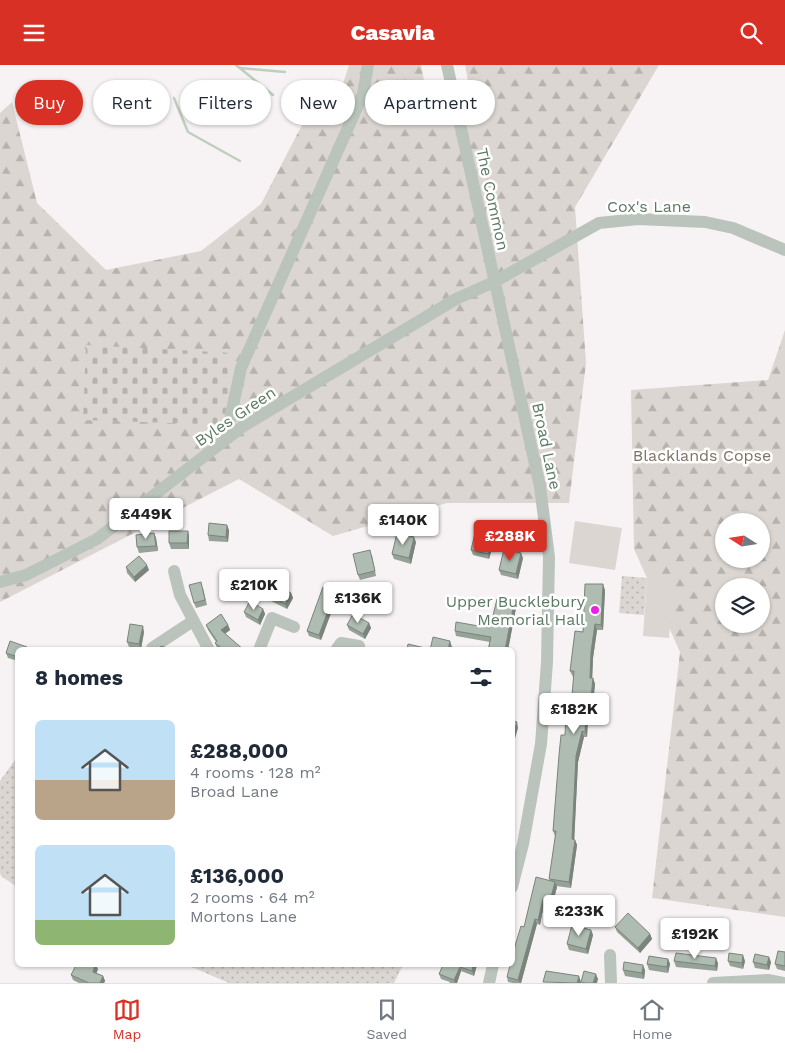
<!DOCTYPE html>
<meta charset="utf-8">
<style>
:root{--surface:#fff;--page:#f6f6f7;--text:#1f2937;--muted:#747a83;--line:#e0e1e3;--accent:#d93025}
body{margin:0;font-family:"Work Sans",sans-serif;background:var(--page);color:var(--text);height:100vh;display:flex;flex-direction:column;font-size:19px;white-space:nowrap}
*{box-sizing:border-box;margin:0}
p{font-size:16px;color:var(--muted)}
.icon{flex:none;width:28px;height:28px;fill:none;stroke:currentColor;stroke-width:2;stroke-linecap:round;stroke-linejoin:round}
.map{position:relative;flex:1;overflow:hidden}
.details{position:absolute;left:15px;top:582px;width:500px;height:320px;display:flex;flex-direction:column;background:var(--surface);border-radius:8px;box-shadow:0 1px 4px #0004}
.details>*{flex:none}
.top-card{position:absolute;left:15px;top:15px;width:500px;height:45px;display:flex;gap:10px}
.needle{width:32px;rotate:282deg}
.buttons{position:absolute;left:715px;top:448px;display:grid;gap:10px}
.buttons a{display:grid;place-items:center;width:55px;height:55px;border-radius:50%;background:var(--surface);box-shadow:0 1px 4px #0004;font-size:25px}
.price{position:absolute;translate:-50% -42px;padding:0 11px;border-radius:5px;background:#fff;color:#222;font-size:16px;line-height:32px;filter:drop-shadow(0 1px 2px #0008)}
.price::after{content:'';position:absolute;left:50%;top:30px;width:15px;height:11px;margin-left:-8px;background:inherit;clip-path:polygon(0 0,100% 0,50% 100%)}
.price.on{background:var(--accent);color:#fff}
ul{padding:0;list-style:none}
li{display:flex;align-items:center;gap:15px;height:125px;padding:0 20px}
li span{display:grid;place-items:center;flex:none;width:140px;height:100px;border-radius:8px;color:#555}
li>.icon{margin-inline-start:auto}
span .icon{width:60px;height:60px;fill:#fffc;stroke-width:1}
li b{font-size:21px}
h2{display:flex;justify-content:space-between;align-items:center;height:60px;padding:0 20px;font-size:21px}
.chip{padding:0 18px;border-radius:22px;background:var(--surface);box-shadow:0 1px 4px #0004;font-size:18px;line-height:45px}
.chip.on{background:var(--accent);color:#fff}
header{display:flex;justify-content:space-between;align-items:center;height:65px;padding:0 20px;background:var(--accent);color:#fff;font-size:22px;font-weight:800}
.dock{display:flex;justify-content:space-around;align-items:center;height:70px;border-top:1px solid var(--line);background:var(--surface);font-size:14px;color:var(--muted)}
.dock a{display:grid;justify-items:center;gap:2px}
.dock .on{color:var(--accent)}
.map>svg:first-child{display:block}
</style>
<header><svg class="icon" aria-label="menu" viewBox="0 0 24 24"><path d="M4 6h16M4 12h16M4 18h16"/></svg>Casavia<svg class="icon" aria-label="search" viewBox="0 0 24 24"><circle cx="10" cy="10" r="6"/><path d="M15 15l6 6"/></svg></header>
<div class="map">
<svg width="785" height="918" viewBox="0 0 785 918">
<defs>
<pattern id="grass-dots" width="8" height="8" patternUnits="userSpaceOnUse" patternTransform="scale(1.25)"><rect width="8" height="8" fill="#dcd6d2"/><path d="M2 2h.1M6 6h.1" fill="none" stroke="#b6b3ae" stroke-width="1.8" stroke-linecap="round"/></pattern>
<pattern id="forest-firs" width="22" height="20" patternUnits="userSpaceOnUse" patternTransform="scale(1.25)"><rect width="22" height="20" fill="#dcd6d2"/><path d="M5 1l3.5 6h-7zM16 11l3.5 6h-7z" fill="#b6b3ae"/></pattern>
<pattern id="cemetery-stones" width="16" height="16" patternUnits="userSpaceOnUse" patternTransform="scale(1.25)"><rect width="16" height="16" fill="#dcd6d2"/><path d="M2 7V4a2 2 0 0 1 4 0v3zM10 15v-3a2 2 0 0 1 4 0v3z" fill="#b6b3ae"/></pattern>
</defs>
<rect width="100%" height="100%" fill="#f7f3f4"/>
<g fill="url(#grass-dots)">
<polygon points="622,511 647,513 644,550 619,548"/>
<polygon points="17,692 17,822 1,811 0,808 0,716"/>
<polygon points="187,900 403,900 394,918 229,918"/>
</g>
<g fill="url(#forest-firs)" fill-rule="evenodd">
<polygon points="349,0 421,0 428,35 472,38 465,0 659,0 575,142 586,298 569,438 447,438 333,471 239,414 0,537 0,48 12,37 37,138 106,205 201,186 261,139 319,27 340,28"/>
<path d="M785,265V852L652,833L680,587L634,484L631,325L768,315ZM724,456H761V494H724ZM724,521H761V559H724Z"/>
</g>
<polygon fill="url(#cemetery-stones)" points="86,280 232,288 229,360 83,355"/>
<g fill="#dcd6d2">
<polygon points="575,456 622,463 615,505 569,498"/>
<polygon points="647,513 673,514 669,573 643,571"/>
</g>
<g fill="none" stroke-linecap="round" stroke-linejoin="round">
<g stroke="#bfcfbf" stroke-width="2.5">
<polyline points="236,0 273,30"/>
<polyline points="240,3 285,7"/>
<polyline points="174,33 188,67 240,96"/>
</g>
<g stroke="#bac4bc" stroke-width="12">
<polyline points="447,0 540,422 549,492 547,597 541,679 523,779 512,822"/>
<polyline points="226,373 241,303 363,29 368,0"/>
<polyline points="174,506 180,530 209,585"/>
<polyline points="0,517 26,510 97,474 242,362 456,234 494,217 599,158 638,154 705,157 733,163 785,185"/>
<polyline points="152,583 193,556"/>
<polyline points="259,585 272,553 294,562"/>
<polyline points="336,585 341,578 359,581"/>
<polyline points="610,890 611,918"/>
<polyline points="489,918 493,900"/>
<polyline points="713,918 768,915 783,918"/>
</g>
</g>
<g fill="#96a298">
<polygon points="229,465 228,477 209,476 208,470"/>
<polygon points="188,466 189,471 189,484 171,484 169,478"/>
<polygon points="154,468 156,473 158,486 139,488 137,482"/>
<polygon points="495,473 489,494 473,490 471,485"/>
<polygon points="416,477 411,499 394,494 392,489"/>
<polygon points="372,490 376,511 360,515 358,510"/>
<polygon points="523,493 518,514 501,510 499,505"/>
<polygon points="126,502 149,505 135,517 127,508"/>
<polygon points="203,523 207,540 196,543 194,538"/>
<polygon points="605,525 603,565 597,565 593,593 592,613 593,613 595,619 593,638 589,638 587,672 584,672 578,697 574,775 575,775 577,780 571,823 556,821 557,822 552,841 544,839 540,860 537,859 521,918 513,918 508,917 507,912 524,862 550,816 556,771 555,771 553,766 565,670 572,631 574,612 573,612 570,606 583,567"/>
<polygon points="335,527 337,532 321,575 309,571 307,566"/>
<polygon points="291,528 293,533 287,544 271,536 269,530"/>
<polygon points="514,538 516,543 508,585 488,585 490,577 456,571 455,566 490,563"/>
<polygon points="263,544 265,549 260,560 246,552 244,547"/>
<polygon points="369,558 371,563 365,574 349,565 347,560"/>
<polygon points="206,560 228,560 230,565 225,569 244,585 219,585 217,583 215,578 216,577 208,565"/>
<polygon points="144,567 141,584 129,582 127,577"/>
<polygon points="27,582 28,585 18,585 18,596 8,593 6,588"/>
<polygon points="611,849 609,862 597,860 595,854"/>
<polygon points="615,862 650,869 652,874 640,888 617,867"/>
<polygon points="591,865 593,870 588,889 569,885 567,879"/>
<polygon points="785,887 785,906 777,904 775,899"/>
<polygon points="668,894 670,899 668,908 649,905 647,899"/>
<polygon points="674,896 718,898 717,906 676,902"/>
<polygon points="728,896 745,896 743,904 730,901"/>
<polygon points="753,897 771,897 769,905 755,903"/>
<polygon points="443,900 477,900 474,911 461,906 457,918 449,918 450,917 441,914 439,909"/>
<polygon points="98,904 96,908 103,911 105,916 104,918 79,918 73,915 71,910"/>
<polygon points="623,905 645,905 644,914 625,911"/>
</g>
<g fill="#7a847c">
<polygon points="227,460 229,465 228,477 226,472"/>
<polygon points="188,466 189,471 189,484 187,478"/>
<polygon points="154,468 156,473 158,486 156,481"/>
<polygon points="493,468 495,473 489,494 488,489"/>
<polygon points="414,472 416,477 411,499 409,493"/>
<polygon points="521,488 523,493 518,514 516,509"/>
<polygon points="147,500 149,505 135,517 134,512"/>
<polygon points="603,519 605,525 603,565 601,560"/>
<polygon points="335,527 337,532 321,575 319,570"/>
<polygon points="291,528 293,533 287,544 285,539"/>
<polygon points="514,538 516,543 508,585 505,585"/>
<polygon points="263,544 265,549 260,560 258,555"/>
<polygon points="369,558 371,563 365,574 363,569"/>
<polygon points="595,559 597,565 593,593 592,618 590,613 591,587"/>
<polygon points="228,560 230,565 223,570 221,565"/>
<polygon points="143,561 144,567 141,584 139,579"/>
<polygon points="450,576 452,582 451,585 448,585"/>
<polygon points="593,613 595,619 593,638 591,633"/>
<polygon points="587,632 589,638 587,672 585,667"/>
<polygon points="517,657 518,663 512,684 512,672"/>
<polygon points="582,666 584,672 578,697 574,780 572,774 576,691"/>
<polygon points="575,775 577,780 571,823 569,817"/>
<polygon points="555,817 557,822 552,841 550,836"/>
<polygon points="543,834 544,839 540,860 538,855"/>
<polygon points="609,844 611,849 609,862 607,857"/>
<polygon points="535,854 537,859 521,918 520,918 518,915"/>
<polygon points="591,865 593,870 588,889 586,884"/>
<polygon points="650,869 652,874 640,888 638,883"/>
<polygon points="743,890 745,896 743,904 742,898"/>
<polygon points="769,892 771,897 769,905 767,900"/>
<polygon points="716,893 718,898 717,906 715,901"/>
<polygon points="668,894 670,899 668,908 667,902"/>
<polygon points="95,900 96,900 98,904 95,912 93,907"/>
<polygon points="473,900 477,900 474,911 472,906"/>
<polygon points="643,900 645,905 644,914 642,908"/>
<polygon points="460,902 461,906 457,918 455,918 454,915"/>
<polygon points="596,909 598,914 597,918 593,918"/>
<polygon points="103,911 105,916 104,918 100,918"/>
<polygon points="579,911 581,917 581,918 577,918"/>
</g>
<g fill="#afbcb1" stroke="#7a847c">
<polygon points="209,458 227,460 226,472 208,470"/>
<polygon points="476,464 493,468 488,489 471,485"/>
<polygon points="169,466 188,466 187,478 169,478"/>
<polygon points="154,468 156,481 137,482 136,470"/>
<polygon points="397,468 414,472 409,493 392,489"/>
<polygon points="504,484 521,488 516,509 499,505"/>
<polygon points="370,485 375,506 358,510 353,489"/>
<polygon points="139,491 147,500 134,512 126,502"/>
<polygon points="201,517 205,535 194,538 189,520"/>
<polygon points="275,519 291,528 285,539 269,530"/>
<polygon points="585,519 603,519 601,560 595,559 591,587 590,613 593,613 591,633 587,632 585,667 582,666 576,691 572,774 575,775 569,817 549,814 556,766 553,766 559,690 561,670 565,670 567,631 572,631 574,606 570,606 575,566 583,567"/>
<polygon points="323,522 335,527 319,570 307,566"/>
<polygon points="497,534 514,538 505,585 488,585 491,572 455,566 456,557 490,563"/>
<polygon points="250,536 263,544 258,555 244,547"/>
<polygon points="221,549 228,560 221,565 244,585 224,585 215,578 217,576 206,560"/>
<polygon points="353,549 369,558 363,569 347,560"/>
<polygon points="130,559 143,561 139,579 127,577"/>
<polygon points="433,572 450,576 448,585 430,585"/>
<polygon points="10,576 27,582 26,585 18,585 18,592 6,588"/>
<polygon points="408,579 425,583 424,585 407,585"/>
<polygon points="161,581 173,585 159,585"/>
<polygon points="512,656 517,657 512,672"/>
<polygon points="536,812 555,817 550,836 543,834 538,855 535,854 518,915 507,912 510,900 512,900 512,891 521,861 524,862"/>
<polygon points="598,842 609,844 607,857 595,854"/>
<polygon points="628,848 650,869 638,883 615,862"/>
<polygon points="572,860 591,865 586,884 567,879"/>
<polygon points="778,886 785,887 785,901 775,899"/>
<polygon points="676,888 716,893 715,901 674,896"/>
<polygon points="729,888 743,890 742,898 728,896"/>
<polygon points="755,889 769,892 767,900 753,897"/>
<polygon points="649,891 668,894 667,902 647,899"/>
<polygon points="624,897 643,900 642,908 623,905"/>
<polygon points="76,900 95,900 93,907 103,911 100,918 89,918 71,910"/>
<polygon points="443,900 473,900 472,906 460,902 454,915 439,909"/>
<polygon points="546,906 579,911 577,918 543,917"/>
<polygon points="584,906 596,909 593,918 586,918 581,917"/>
</g>
<circle fill="#ec1ee9" stroke="#fff" stroke-width="2" cx="595" cy="545" r="5"/>
<g text-anchor="middle" stroke-width="5" stroke-linejoin="round" paint-order="stroke">
<g font-size="16" fill="#5c7a63" stroke="#fff">
<text transform="translate(493 134) rotate(78)" y="6">The Common</text>
<text x="649" y="147">Cox's Lane</text>
<text transform="translate(235 351) rotate(-34)" y="6">Byles Green</text>
<text transform="translate(547 381) rotate(78)" y="6">Broad Lane</text>
</g>
<g font-size="16" fill="#7d7263" stroke="#fff">
<text x="702" y="396">Blacklands Copse</text>
</g>
<g font-size="16" fill="#5c7a63" stroke="#fff" text-anchor="end">
<text x="585" y="542">Upper Bucklebury<tspan x="585" dy="18">Memorial Hall</tspan></text>
</g>
</g>
</svg>
<div class="buttons">
<a><svg class="needle" viewBox="-14 -14 28 28"><path d="M0-13l5 13h-10z" fill="#e53935"/><path d="M0 13l5-13h-10z" fill="#747a83"/></svg></a>
<a><svg class="icon" aria-label="layers" viewBox="0 0 24 24"><path d="M12 4l9 5-9 5-9-5zM3 14l9 5 9-5"/></svg></a>
</div>
<b class="price" style="left:146px;top:475px">£449K</b>
<b class="price" style="left:403px;top:481px">£140K</b>
<b class="price on" style="left:510px;top:497px">£288K</b>
<b class="price" style="left:254px;top:546px">£210K</b>
<b class="price" style="left:358px;top:559px">£136K</b>
<b class="price" style="left:574px;top:670px">£182K</b>
<b class="price" style="left:579px;top:872px">£233K</b>
<b class="price" style="left:695px;top:895px">£192K</b>
<div class="top-card">
<a class="chip on">Buy</a>
<a class="chip">Rent</a>
<a class="chip">Filters</a>
<a class="chip">New</a>
<a class="chip">Apartment</a>
</div>
<section class="details">
<h2>8 homes<svg class="icon" aria-label="filters" viewBox="0 0 24 24"><path d="M4 7h16M4 17h16"/><circle cx="9" cy="7" r="2"/><circle cx="15" cy="17" r="2"/></svg></h2>
<ul>
<li><span style="background:linear-gradient(#bfe0f5 60%,#b9a48a 0)"><svg class="icon" aria-label="home" viewBox="0 0 24 24"><path d="M3 11l9-7 9 7M6 9v11h12V9"/></svg></span><div><b>£288,000</b><p>4 rooms · 128 m²</p><p>Broad Lane</p></div></li>
<li><span style="background:linear-gradient(#bfe0f5 75%,#8fb573 0)"><svg class="icon" aria-label="home" viewBox="0 0 24 24"><path d="M3 11l9-7 9 7M6 9v11h12V9"/></svg></span><div><b>£136,000</b><p>2 rooms · 64 m²</p><p>Mortons Lane</p></div></li>
</ul>
</section>
</div>
<nav class="dock">
<a class="on"><svg class="icon" aria-label="map" viewBox="0 0 24 24"><path d="M3 6l6-2 6 2 6-2v14l-6 2-6-2-6 2zM9 4v14M15 6v14"/></svg>Map</a>
<a><svg class="icon" aria-label="saved" viewBox="0 0 24 24"><path d="M7 4h10v16l-5-4-5 4z"/></svg>Saved</a>
<a><svg class="icon" aria-label="home" viewBox="0 0 24 24"><path d="M3 11l9-7 9 7M6 9v11h12V9"/></svg>Home</a>
</nav>
